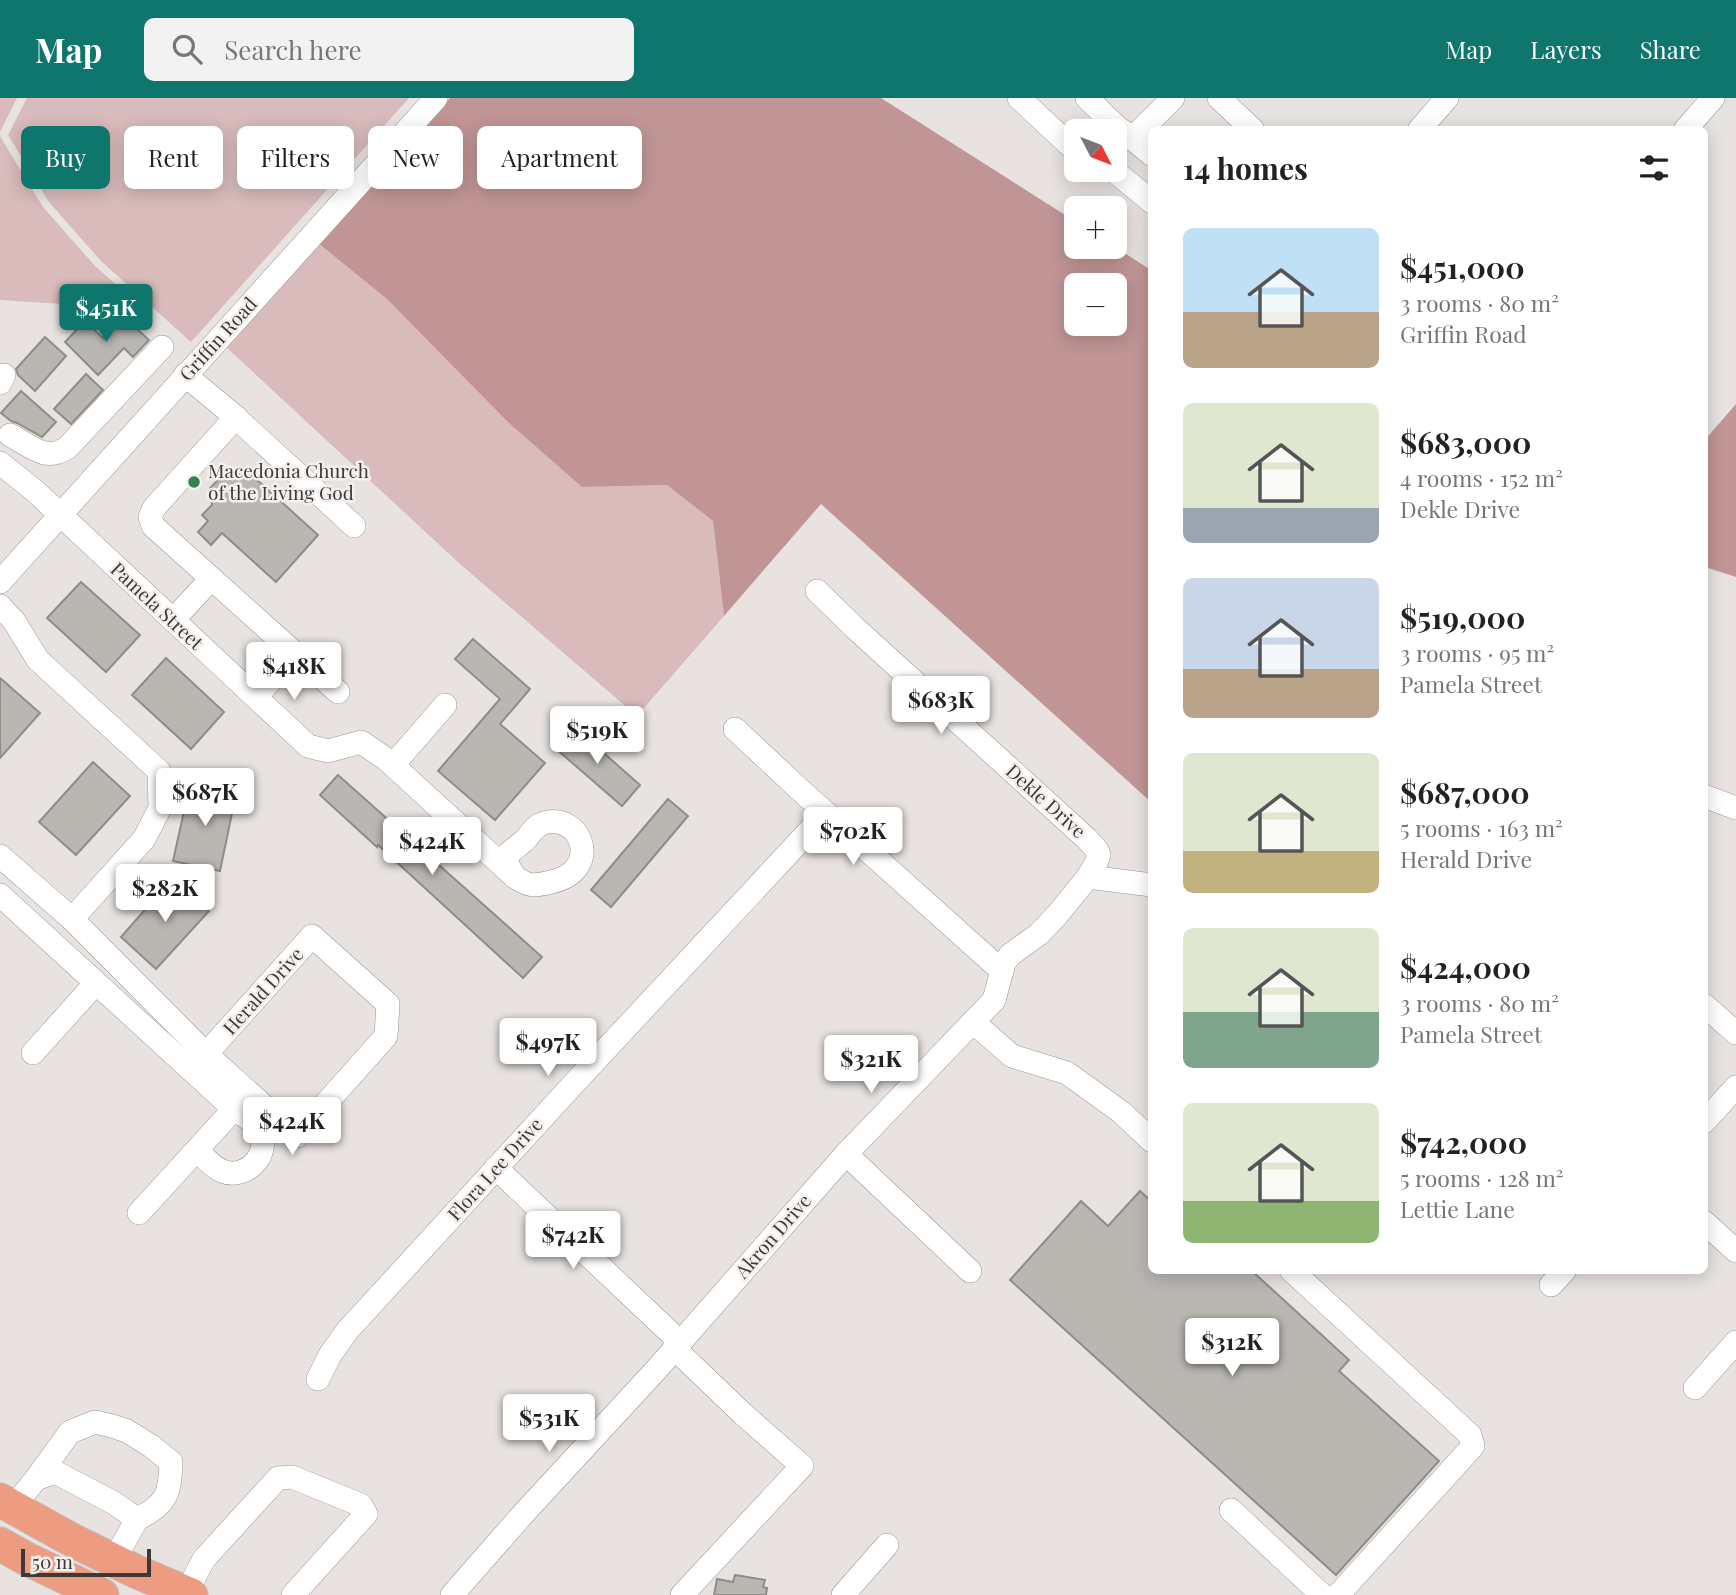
<!DOCTYPE html>
<meta charset="utf-8">
<style>
:root{--surface:#fff;--page:#f2f2f2;--text:#222;--muted:#767676;--accent:#0f766e}
body{margin:0;font-family:"Playfair Display",serif;background:var(--page);color:var(--text);height:100vh;display:flex;flex-direction:column;font-size:26px;white-space:nowrap}
*{box-sizing:border-box;margin:0}
p{font-size:23px;color:var(--muted)}
.icon{flex:none;width:38px;height:38px;fill:none;stroke:currentColor;stroke-width:2;stroke-linecap:round;stroke-linejoin:round}
.map{position:relative;flex:1;overflow:hidden}
.details{position:absolute;left:1148px;top:28px;width:560px;height:1148px;display:flex;flex-direction:column;background:var(--surface);border-radius:10px;box-shadow:0 4px 18px #0003}
.details>*{flex:none}
.guide{position:absolute;left:21px;top:28px;width:665px;height:63px;display:flex;gap:14px}
.needle{width:46px;rotate:132deg}
.fabs{position:absolute;left:1064px;top:21px;display:grid;gap:14px}
.fabs a{display:grid;place-items:center;width:63px;height:63px;border-radius:10px;background:var(--surface);box-shadow:0 4px 18px #0003;font-size:35px}
.scale{position:absolute;left:21px;bottom:18px;width:130px;box-sizing:border-box;padding-left:7px;border:4px solid #3b3a38;border-top:0;font-size:19px;line-height:24px;white-space:nowrap;color:#3b3a38;-webkit-text-stroke:5px #f5f0ed;paint-order:stroke}
.price{position:absolute;translate:-50% -60px;padding:0 16px;border-radius:7px;background:#fff;color:#222;font-size:23px;line-height:46px;filter:drop-shadow(0 2px 4px #0008)}
.price::after{content:'';position:absolute;left:50%;top:42px;width:21px;height:16px;margin-left:-10px;background:inherit;clip-path:polygon(0 0,100% 0,50% 100%)}
.price.on{background:var(--accent);color:#fff}
ul{padding:0;list-style:none}
li{display:flex;align-items:center;gap:21px;height:175px;padding:0 35px}
li span{display:grid;place-items:center;flex:none;width:196px;height:140px;border-radius:10px;color:#555}
li>.icon{margin-inline-start:auto}
span .icon{width:84px;height:84px;fill:#fffc;stroke-width:1}
li b{font-size:30px}
h2{display:flex;justify-content:space-between;align-items:center;height:84px;padding:0 35px;font-size:30px}
.tag{padding:0 24px;border-radius:10px;background:var(--surface);box-shadow:0 4px 18px #0003;font-size:24px;line-height:63px}
.tag.on{background:var(--accent);color:#fff}
header{display:flex;align-items:center;gap:42px;box-sizing:border-box;height:98px;padding:0 35px;background:var(--accent);color:#fff}
header strong{font-size:33px}
nav{display:flex;gap:38px;margin-inline-start:auto;font-size:24px}
.search{width:490px;height:63px;background:var(--page);display:flex;align-items:center;gap:18px;box-sizing:border-box;padding:0 24px;border-radius:10px;color:var(--muted);font-size:26px}
.map>svg:first-child{display:block}
</style>
<header>
<strong>Map</strong>
<div class="search"><svg class="icon" aria-label="search" viewBox="0 0 24 24"><circle cx="10" cy="10" r="6"/><path d="M15 15l6 6"/></svg>Search here</div>
<nav><a>Map</a><a>Layers</a><a>Share</a></nav>
</header>
<div class="map">
<svg width="1736" height="1497" viewBox="0 0 1736 1497">
<rect width="100%" height="100%" fill="#e8e3e0"/>
<g fill="#d8bbba">
<polygon points="0,0 17,0 0,34"/>
<polygon points="27,0 409,0 191,244 101,163 49,104 8,37"/>
<polygon points="0,36 1,40 43,109 95,168 131,200 98,199 63,206 0,202"/>
<polygon points="318,145 388,202 582,389 667,387 713,423 724,518 637,618 460,466 225,248"/>
</g>
<g fill="#c19595" fill-rule="evenodd">
<path d="M450,0H881L1076,124V149H1115L1151,172V704L821,406L724,518L713,423L667,387L582,389L508,324L388,202L318,145ZM1076,187H1115V226H1076Z"/>
<polygon points="1736,306 1736,479 1705,469 1704,343"/>
</g>
<g fill="#bab7b3" stroke="#908d89" stroke-width="2">
<polygon points="124,219 149,242 133,259 124,250 98,277 65,244 85,223 104,241"/>
<polygon points="45,239 66,258 35,293 18,277 16,271"/>
<polygon points="86,276 103,292 71,326 54,311"/>
<polygon points="21,293 56,324 42,339 17,325 11,323 1,315"/>
<polygon points="244,370 318,437 276,484 222,435 211,447 198,434 208,423 202,417 212,407 210,390 218,382 234,381"/>
<polygon points="81,484 140,537 106,574 47,520"/>
<polygon points="473,541 530,591 500,626 545,665 495,722 438,673 500,601 455,561"/>
<polygon points="166,560 224,614 191,651 132,597"/>
<polygon points="0,580 40,615 0,660"/>
<polygon points="573,628 640,687 622,708 555,650"/>
<polygon points="93,664 130,698 76,757 39,724"/>
<polygon points="338,677 542,859 523,880 378,747 377,749 320,697"/>
<polygon points="190,686 236,696 220,773 173,763"/>
<polygon points="668,701 688,718 611,809 591,792"/>
<polygon points="173,780 209,813 156,871 121,839"/>
<polygon points="1140,1093 1152,1104 1152,1172 1251,1172 1349,1262 1339,1273 1439,1363 1336,1477 1010,1182 1081,1103 1108,1128"/>
<polygon points="735,1477 765,1482 763,1489 767,1490 766,1497 714,1497 717,1481 733,1484"/>
</g>
<g fill="none" stroke-linecap="round" stroke-linejoin="round">
<g stroke="#9b9793" stroke-width="24">
<g id="minor">
<polyline points="1019,0 1076,53"/>
<polyline points="1087,0 1120,32 1115,37"/>
<polyline points="1219,0 1253,32"/>
<polyline points="1419,32 1447,0"/>
<polyline points="1685,32 1713,0"/>
<polyline points="1123,33 1152,57"/>
<polyline points="1132,41 1173,0"/>
<polyline points="1113,72 1152,104"/>
<polyline points="185,277 232,316 354,428"/>
<polyline points="0,285 4,277"/>
<polyline points="236,319 154,410 150,419 153,428 338,594"/>
<path d="M10,337C31,348 45,364 67,350L162,249"/>
<path d="M0,365L35,393L308,648L328,653L361,644L386,661L515,779C529,789 535,788 551,784C603,773 582,714 544,725C534,728 531,736 524,743C518,748 512,752 507,757L508,768L515,779"/>
<polyline points="0,484 436,0"/>
<polyline points="0,508 14,523 38,562 159,673 160,710 144,741 72,821"/>
<polyline points="173,522 211,481"/>
<polyline points="256,599 295,555"/>
<polyline points="735,631 798,690 1002,873"/>
<polyline points="393,667 445,607"/>
<polyline points="1704,698 1736,710"/>
<polyline points="0,758 72,821 206,956"/>
<polyline points="1088,779 1152,787"/>
<polyline points="0,797 234,1011 139,1115"/>
<polygon points="312,838 388,906 386,938 297,1038 206,956"/>
<polyline points="1704,907 1736,935"/>
<polyline points="973,924 1012,958 1067,975 1121,1014 1152,1043"/>
<polyline points="33,955 96,885"/>
<polyline points="1704,1024 1736,989"/>
<path d="M197,1052C204,1059 212,1069 222,1073C246,1083 272,1056 259,1032C254,1023 243,1017 234,1011"/>
<polyline points="846,1056 970,1173"/>
<polyline points="496,1070 680,1244"/>
<polyline points="1704,1124 1736,1153"/>
<polyline points="1291,1172 1470,1337 1473,1348 1338,1497"/>
<polyline points="1551,1187 1565,1172"/>
<polyline points="674,1250 743,1316 802,1368 682,1497"/>
<polyline points="318,1281 330,1257 347,1233 579,980 826,715"/>
<polyline points="1695,1290 1736,1244"/>
<path d="M36,1381L70,1334L95,1324L112,1328L127,1333L151,1348L171,1364C170,1397 166,1407 137,1421"/>
<polyline points="13,1409 36,1381 55,1374 114,1405 137,1421 114,1462"/>
<polyline points="1231,1412 1322,1497"/>
<polyline points="186,1495 204,1461 278,1380 292,1379 361,1407 366,1416 293,1497"/>
<polyline points="452,1497 524,1415 656,1272 846,1056 994,902 1004,865 1010,857 1039,836 1057,817 1088,779 1096,765 1099,757 1097,752 1087,741 855,530 817,493"/>
<polyline points="843,1497 887,1447"/>
</g>
</g>
<g stroke="#c0c0bf" stroke-width="35">
<g id="highway">
<polyline points="0,1402 70,1441 135,1473 191,1497"/>
<polyline points="0,1446 25,1460 102,1497"/>
</g>
</g>
<use href="#minor" stroke="#fff" stroke-width="23"/>
<use href="#highway" stroke="#ed9b81" stroke-width="33"/>
</g>
<circle fill="#2d8256" stroke="#f5f0ed" stroke-width="2.5" cx="194" cy="384" r="7"/>
<g text-anchor="middle" stroke-width="5" stroke-linejoin="round" paint-order="stroke">
<g font-size="19" fill="#3b3a38" stroke="#f5f0ed">
<text transform="translate(218 241) rotate(-48)" y="7">Griffin Road</text>
<text transform="translate(157 508) rotate(43)" y="7">Pamela Street</text>
<text transform="translate(1046 703) rotate(42)" y="7">Dekle Drive</text>
<text transform="translate(263 893) rotate(-48)" y="7">Herald Drive</text>
<text transform="translate(495 1071) rotate(-48)" y="7">Flora Lee Drive</text>
<text transform="translate(773 1138) rotate(-49)" y="7">Akron Drive</text>
</g>
<g font-size="19" fill="#3b3a38" stroke="#f5f0ed" text-anchor="start">
<text x="208" y="380">Macedonia Church<tspan x="208" dy="22">of the Living God</tspan></text>
</g>
</g>
</svg>
<div class="fabs">
<a><svg class="needle" viewBox="-14 -14 28 28"><path d="M0-13l5 13h-10z" fill="#e53935"/><path d="M0 13l5-13h-10z" fill="#767676"/></svg></a>
<a>+</a>
<a>−</a>
</div>
<div class="scale">50 m</div>
<b class="price on" style="left:106px;top:246px">$451K</b>
<b class="price" style="left:294px;top:604px">$418K</b>
<b class="price" style="left:941px;top:638px">$683K</b>
<b class="price" style="left:597px;top:668px">$519K</b>
<b class="price" style="left:205px;top:730px">$687K</b>
<b class="price" style="left:853px;top:769px">$702K</b>
<b class="price" style="left:432px;top:779px">$424K</b>
<b class="price" style="left:165px;top:826px">$282K</b>
<b class="price" style="left:548px;top:980px">$497K</b>
<b class="price" style="left:871px;top:997px">$321K</b>
<b class="price" style="left:292px;top:1059px">$424K</b>
<b class="price" style="left:573px;top:1173px">$742K</b>
<b class="price" style="left:1232px;top:1280px">$312K</b>
<b class="price" style="left:549px;top:1356px">$531K</b>
<div class="guide">
<a class="tag on">Buy</a>
<a class="tag">Rent</a>
<a class="tag">Filters</a>
<a class="tag">New</a>
<a class="tag">Apartment</a>
</div>
<section class="details">
<h2>14 homes<svg class="icon" aria-label="filters" viewBox="0 0 24 24"><path d="M4 7h16M4 17h16"/><circle cx="9" cy="7" r="2"/><circle cx="15" cy="17" r="2"/></svg></h2>
<ul>
<li><span style="background:linear-gradient(#bfe0f5 60%,#b9a48a 0)"><svg class="icon" aria-label="home" viewBox="0 0 24 24"><path d="M3 11l9-7 9 7M6 9v11h12V9"/></svg></span><div><b>$451,000</b><p>3 rooms · 80 m²</p><p>Griffin Road</p></div></li>
<li><span style="background:linear-gradient(#dfe7d0 75%,#9aa5b1 0)"><svg class="icon" aria-label="home" viewBox="0 0 24 24"><path d="M3 11l9-7 9 7M6 9v11h12V9"/></svg></span><div><b>$683,000</b><p>4 rooms · 152 m²</p><p>Dekle Drive</p></div></li>
<li><span style="background:linear-gradient(#c9d6e8 65%,#b9a48a 0)"><svg class="icon" aria-label="home" viewBox="0 0 24 24"><path d="M3 11l9-7 9 7M6 9v11h12V9"/></svg></span><div><b>$519,000</b><p>3 rooms · 95 m²</p><p>Pamela Street</p></div></li>
<li><span style="background:linear-gradient(#dfe7d0 70%,#c2b280 0)"><svg class="icon" aria-label="home" viewBox="0 0 24 24"><path d="M3 11l9-7 9 7M6 9v11h12V9"/></svg></span><div><b>$687,000</b><p>5 rooms · 163 m²</p><p>Herald Drive</p></div></li>
<li><span style="background:linear-gradient(#dfe7d0 60%,#7fa58c 0)"><svg class="icon" aria-label="home" viewBox="0 0 24 24"><path d="M3 11l9-7 9 7M6 9v11h12V9"/></svg></span><div><b>$424,000</b><p>3 rooms · 80 m²</p><p>Pamela Street</p></div></li>
<li><span style="background:linear-gradient(#dfe7d0 70%,#8fb573 0)"><svg class="icon" aria-label="home" viewBox="0 0 24 24"><path d="M3 11l9-7 9 7M6 9v11h12V9"/></svg></span><div><b>$742,000</b><p>5 rooms · 128 m²</p><p>Lettie Lane</p></div></li>
</ul>
</section>
</div>
